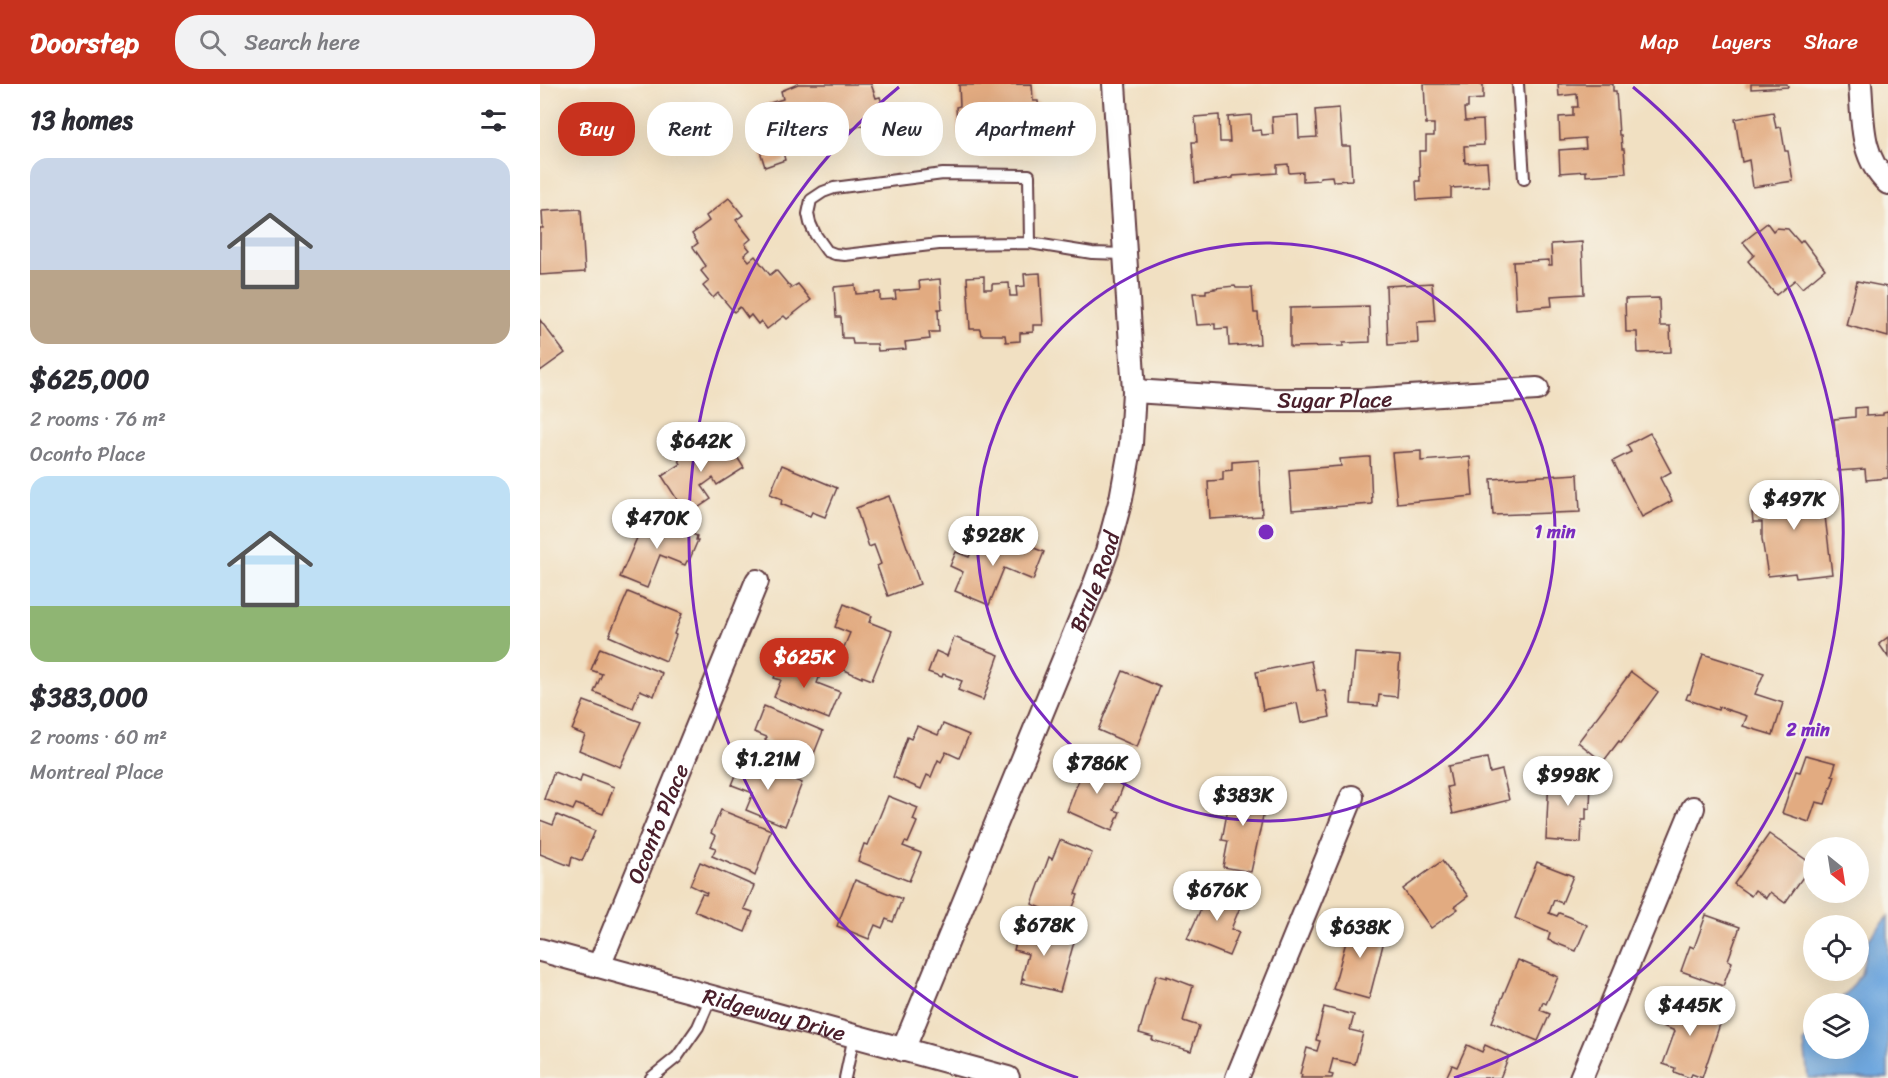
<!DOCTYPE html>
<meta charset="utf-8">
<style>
:root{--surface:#fff;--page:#f2f2f3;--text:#2b2b33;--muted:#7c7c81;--accent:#c8321e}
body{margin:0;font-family:Sriracha,sans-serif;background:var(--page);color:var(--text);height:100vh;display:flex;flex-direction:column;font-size:22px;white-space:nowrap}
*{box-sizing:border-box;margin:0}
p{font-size:20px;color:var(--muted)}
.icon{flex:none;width:33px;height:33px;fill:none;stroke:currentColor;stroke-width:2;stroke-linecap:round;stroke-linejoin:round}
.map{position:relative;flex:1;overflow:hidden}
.panel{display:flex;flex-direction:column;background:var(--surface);width:540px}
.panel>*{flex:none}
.hud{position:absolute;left:18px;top:18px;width:570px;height:54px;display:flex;gap:12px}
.needle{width:39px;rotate:150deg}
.buttons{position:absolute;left:1263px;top:753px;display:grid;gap:12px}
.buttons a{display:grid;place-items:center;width:66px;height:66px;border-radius:50%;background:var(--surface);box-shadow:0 6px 24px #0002;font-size:30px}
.price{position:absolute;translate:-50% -51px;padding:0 14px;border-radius:21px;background:#fff;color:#222;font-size:20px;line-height:39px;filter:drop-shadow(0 2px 3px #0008)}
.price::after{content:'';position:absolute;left:50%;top:36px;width:18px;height:14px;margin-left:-9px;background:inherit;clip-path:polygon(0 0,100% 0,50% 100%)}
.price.selected{background:var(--accent);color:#fff}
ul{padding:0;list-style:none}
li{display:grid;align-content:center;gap:12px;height:318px;padding:0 30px}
li span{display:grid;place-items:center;height:186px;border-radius:18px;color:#555}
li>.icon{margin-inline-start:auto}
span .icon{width:108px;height:108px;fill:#fffc;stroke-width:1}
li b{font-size:26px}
h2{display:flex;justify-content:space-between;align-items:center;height:72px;padding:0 30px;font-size:26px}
.pill{padding:0 21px;border-radius:24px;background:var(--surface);box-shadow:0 6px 24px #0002;font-size:21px;line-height:54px}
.pill.selected{background:var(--accent);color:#fff}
header{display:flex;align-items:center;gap:36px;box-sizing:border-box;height:84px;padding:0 30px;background:var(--accent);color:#fff}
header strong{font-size:28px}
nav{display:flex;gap:33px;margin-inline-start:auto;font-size:21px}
.search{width:420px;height:54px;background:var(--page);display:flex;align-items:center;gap:15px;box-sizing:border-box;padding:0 21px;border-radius:24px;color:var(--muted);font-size:22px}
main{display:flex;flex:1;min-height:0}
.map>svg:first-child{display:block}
</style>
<header>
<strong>Doorstep</strong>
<div class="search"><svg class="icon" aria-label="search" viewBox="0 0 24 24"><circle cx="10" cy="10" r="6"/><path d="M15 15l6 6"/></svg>Search here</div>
<nav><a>Map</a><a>Layers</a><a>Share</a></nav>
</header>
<main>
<section class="panel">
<h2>13 homes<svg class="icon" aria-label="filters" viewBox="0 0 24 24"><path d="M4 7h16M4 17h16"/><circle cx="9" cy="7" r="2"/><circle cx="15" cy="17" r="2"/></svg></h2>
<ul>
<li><span style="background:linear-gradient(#c9d6e8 60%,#b9a48a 0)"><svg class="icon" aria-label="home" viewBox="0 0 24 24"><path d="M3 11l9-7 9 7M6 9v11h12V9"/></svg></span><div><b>$625,000</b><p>2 rooms · 76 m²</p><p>Oconto Place</p></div></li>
<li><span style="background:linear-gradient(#bfe0f5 70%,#8fb573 0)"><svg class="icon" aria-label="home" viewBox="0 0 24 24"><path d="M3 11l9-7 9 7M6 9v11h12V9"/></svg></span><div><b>$383,000</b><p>2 rooms · 60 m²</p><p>Montreal Place</p></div></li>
</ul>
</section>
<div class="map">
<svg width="1348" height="994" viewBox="0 0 1348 994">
<rect width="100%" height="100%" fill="#f7f3e8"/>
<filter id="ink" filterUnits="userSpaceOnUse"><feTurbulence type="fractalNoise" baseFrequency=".0167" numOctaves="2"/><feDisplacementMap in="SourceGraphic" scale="12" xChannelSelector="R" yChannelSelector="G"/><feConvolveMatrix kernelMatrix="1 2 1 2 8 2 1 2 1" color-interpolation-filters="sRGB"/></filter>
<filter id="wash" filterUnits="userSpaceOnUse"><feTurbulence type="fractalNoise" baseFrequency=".008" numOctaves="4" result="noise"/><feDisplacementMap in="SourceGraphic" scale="24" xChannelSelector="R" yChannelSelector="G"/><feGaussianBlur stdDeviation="1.35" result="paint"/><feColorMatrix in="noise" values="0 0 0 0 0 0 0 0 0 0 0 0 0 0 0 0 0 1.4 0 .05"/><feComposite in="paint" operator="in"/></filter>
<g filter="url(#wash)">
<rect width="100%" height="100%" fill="#f1e0c2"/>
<polygon fill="#70a8df" stroke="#5d6485" stroke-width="1.5" points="1348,832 1348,994 1268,994 1264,959 1273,942 1274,964 1318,964 1318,920 1292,919 1306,911 1321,890 1328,856"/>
<g id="blocks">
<g fill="#e2ab81">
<polygon points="258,0 331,0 336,14 340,13 349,41 329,48 326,40 303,48 301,40 293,43 291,36 283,38 286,46 263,53 266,61 243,68 245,76 225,83 216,54 219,53 212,32 222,29 220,22 243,15 241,7"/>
<polygon points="492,0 493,17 498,17 501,47 479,48 478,40 454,42 453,28 446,28 447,42 439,43 440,52 418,53 416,23 420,22 419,1"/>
<polygon points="884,0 943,0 943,15 928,16 928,24 924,24 925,37 943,36 944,61 924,62 925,79 947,78 949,102 911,104 911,114 877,116 876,97 880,97 879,67 886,67 886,52 894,52 894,40 886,40"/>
<polygon points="1018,0 1073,0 1073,7 1076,7 1079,51 1081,51 1082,65 1084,65 1086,89 1046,92 1046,87 1020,89 1019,66 1046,64 1045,54 1020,56 1019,33 1033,32 1033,23 1038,23 1037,10 1019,12"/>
<polygon points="1211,0 1247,0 1248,3 1211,5"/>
<polygon points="799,24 802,62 810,62 812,96 793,97 792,92 780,93 779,96 763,97 763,88 749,89 748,80 737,81 737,89 693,92 693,94 655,99 652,58 657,58 655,33 679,31 680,58 690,58 688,33 711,31 712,47 721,46 722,51 733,50 732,33 758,31 759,54 777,53 775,26"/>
<polygon points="1233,28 1236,44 1241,43 1245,67 1248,67 1253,97 1213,103 1209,76 1202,78 1195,35"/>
<polygon points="189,114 203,131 196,136 211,155 205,160 210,166 204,171 209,177 215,172 230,191 236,186 251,204 258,200 271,216 247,235 244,232 227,245 221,237 218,240 211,231 208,234 200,223 194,228 178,209 173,214 163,202 169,197 161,187 166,182 153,163 158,159 152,150 169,137 166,132"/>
<polygon points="41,125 45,188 0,191 0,144 3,144 2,127"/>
<polygon points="1227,139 1233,147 1236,144 1248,145 1260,159 1263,156 1285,185 1262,204 1255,196 1236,211 1208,177 1214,171 1203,158"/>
<polygon points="1042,158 1044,210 1011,212 1012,222 976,225 973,178 1009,176 1009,181 1012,181 1011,160"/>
<polygon points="500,189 503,241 493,241 493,248 480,249 480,257 466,258 465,251 441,251 440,245 430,245 427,193 444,192 444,205 452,205 452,200 469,199 470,212 477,212 476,203 485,202 484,190"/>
<polygon points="400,195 402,225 398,225 399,248 389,248 390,255 365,258 366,265 338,267 337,260 313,260 312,254 302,254 301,233 296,233 294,203 315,201 316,210 340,208 340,216 356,215 355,207 380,205 379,197"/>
<polygon points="1317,197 1348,203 1348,253 1306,241"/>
<polygon points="892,199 895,237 877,238 878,259 848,261 846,202"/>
<polygon points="695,202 696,204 712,204 714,229 718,229 720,260 689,262 688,244 675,245 675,240 657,241 653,209 666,209 666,206 675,205 674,204"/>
<polygon points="1119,214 1120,242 1130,242 1131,268 1098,269 1097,248 1086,248 1085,215"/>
<polygon points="829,222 830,258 803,259 803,262 750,263 750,224"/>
<polygon points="0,236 25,269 0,287"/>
<polygon points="1326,323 1326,332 1343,331 1343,329 1348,328 1348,394 1326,396 1325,385 1298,387 1294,335 1315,333 1315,324"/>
<polygon points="1110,349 1131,388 1120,394 1132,417 1102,433 1073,377 1091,368 1087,361"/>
<polygon points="184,352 204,384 177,401 173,394 162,402 171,415 147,431 122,392 141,380 136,371 154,360 159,368"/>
<polygon points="881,367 881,377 930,373 933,412 857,419 852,369"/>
<polygon points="827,373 830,373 832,420 752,426 749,386 801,382 800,375"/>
<polygon points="719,376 722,432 670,435 668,397 683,396 683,387 692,386 692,378"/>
<polygon points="242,381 297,404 285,433 272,428 270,432 241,420 242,415 230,410"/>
<polygon points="1038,390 1040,428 953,431 951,395"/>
<polygon points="1281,399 1292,490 1256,494 1255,489 1228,492 1222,455 1222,438 1213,438 1212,428 1220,428 1218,405"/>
<polygon points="349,412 380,500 348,512 337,482 341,480 334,461 329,463 316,424"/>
<polygon points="107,431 157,452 156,456 158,456 149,477 147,477 145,481 120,471 107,504 80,493"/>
<polygon points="438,451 469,464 473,464 476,457 504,468 493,496 464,484 449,521 415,507 423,488 410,482 416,468 429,473"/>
<polygon points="88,508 142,530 134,550 136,551 126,577 69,552"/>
<polygon points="304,520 332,532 329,538 352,547 332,596 322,592 322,594 296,582 310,549 295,543"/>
<polygon points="414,553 459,571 443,616 418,606 422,597 403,590 402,593 388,588 396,567 407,572"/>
<polygon points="1348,553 1348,573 1339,560"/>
<polygon points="60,564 122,589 114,612 100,606 93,624 54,608 62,590 51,586"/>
<polygon points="815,569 860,572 857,613 839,611 838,622 811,620"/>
<polygon points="1163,570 1224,589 1215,610 1243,619 1233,651 1203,642 1207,632 1179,623 1178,626 1146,615 1148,610 1150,610"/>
<polygon points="242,573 281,589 277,599 300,608 289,635 234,613 241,596 234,594"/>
<polygon points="771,577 777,607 785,607 790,633 761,639 757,619 723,626 716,588"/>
<polygon points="583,587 620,603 597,663 558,646"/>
<polygon points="1091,588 1118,608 1081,659 1079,657 1063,678 1038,658"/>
<polygon points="44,617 101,638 80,683 39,666 45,651 32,646"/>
<polygon points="224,622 283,647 273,672 265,668 256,689 224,676 230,658 225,656 227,653 214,648"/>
<polygon points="403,640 429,651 419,674 406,668 401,678 398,676 391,693 387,691 381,705 353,693 367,653 371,655 377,642 398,651"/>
<polygon points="1266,671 1296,679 1292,691 1295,692 1285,720 1276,718 1269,738 1242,729 1256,687 1260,688"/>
<polygon points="203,674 262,699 245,742 206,726 213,709 192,701"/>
<polygon points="547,674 572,684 570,689 586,695 574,726 580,728 572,747 527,727"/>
<polygon points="947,674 950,689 962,686 969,716 913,730 907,703 912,702 908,682"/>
<polygon points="1036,687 1048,687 1047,695 1051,695 1050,725 1046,724 1046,736 1042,736 1041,759 1006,756 1009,693 1016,693 1016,696 1023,696 1023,693 1035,694"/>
<polygon points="14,688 40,698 42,691 74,703 63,730 36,720 33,726 4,715"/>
<polygon points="692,702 728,709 711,788 683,783 688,757 682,756"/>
<polygon points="348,712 378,724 373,736 377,738 368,759 365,758 363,762 381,769 369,797 318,777 324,760 328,761"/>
<polygon points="181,726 231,746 215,792 210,789 210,788 172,772 176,764 171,762 176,752 171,749"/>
<polygon points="17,731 55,747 42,777 32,773 30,782 0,770 0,736 13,741"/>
<polygon points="1229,750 1272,780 1245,819 1230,808 1226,814 1215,806 1211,812 1194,800"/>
<polygon points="520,756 552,769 535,810 538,811 528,835 492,820 509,773 512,775"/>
<polygon points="902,777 928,812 915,822 918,825 891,844 863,805"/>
<polygon points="160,778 214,802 204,825 213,828 205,848 154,827 162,810 166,811 167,809 150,801"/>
<polygon points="997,778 1033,792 1022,819 1014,816 1009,829 1017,832 1019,829 1030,833 1047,841 1036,867 1008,856 1010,849 975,834"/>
<polygon points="315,796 362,815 353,838 346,835 342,844 335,841 329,855 297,842"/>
<polygon points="671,803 703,816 691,845 699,848 689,872 647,855"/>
<polygon points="1166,831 1200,843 1188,876 1192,878 1183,902 1141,887 1150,862 1154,864"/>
<polygon points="812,836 847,845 829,915 793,905"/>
<polygon points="482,837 508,845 507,850 520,854 523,852 534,858 520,908 484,899 481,900 482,895 484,895 482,893 488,870 474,866"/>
<polygon points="978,876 1018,893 1006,920 1003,918 1000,926 1010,930 998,957 952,938"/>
<polygon points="616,891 627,894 627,892 653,902 643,937 659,942 651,967 612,956 613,953 599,949"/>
<polygon points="1135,909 1161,918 1158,925 1169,930 1168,933 1181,937 1162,994 1152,990 1150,994 1134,988 1135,984 1123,980 1135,947 1123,942"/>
<polygon points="784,923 814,931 810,946 823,949 815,980 793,975 789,990 793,991 792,994 761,994 762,991 760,990 767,964 777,967 780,957 776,956"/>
<polygon points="927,961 942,968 945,961 969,972 960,994 906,994 912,981 917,983"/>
</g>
</g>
</g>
<g filter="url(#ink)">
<use href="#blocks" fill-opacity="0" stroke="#633c42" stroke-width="1.5"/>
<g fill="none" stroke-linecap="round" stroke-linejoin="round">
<g stroke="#633c42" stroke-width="14">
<g id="lane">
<polyline points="978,0 984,95"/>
<polyline points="490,159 489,91 403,90 294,104 283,108 271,116 268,130 270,139 275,150 287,167 295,170 305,171 399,160 490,159 552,169 585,170"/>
<polyline points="111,994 137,973 158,943 171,913"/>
<polyline points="305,994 314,952"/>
</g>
</g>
<g stroke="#633c42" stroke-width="26">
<g id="street">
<path d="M1320,0C1323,36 1320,73 1348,99"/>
<path id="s1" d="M594,307L735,316H821L997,305"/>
<path id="s2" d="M0,866L468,994"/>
<path id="s3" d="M59,882L217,497"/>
<path id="s4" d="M363,966L554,502L567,467L581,415L591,360L594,307L574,0"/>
<polyline points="697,994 812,713"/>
<polyline points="1041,994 1153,724"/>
</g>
</g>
<use href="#lane" stroke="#fff" stroke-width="10"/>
<use href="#street" stroke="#fff" stroke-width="22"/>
</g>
</g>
<g fill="none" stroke="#7b2cbf" stroke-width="3">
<circle cx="726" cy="448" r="289"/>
<path d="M538 994A577 577 0 0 1 359 3M1093 3A577 577 0 0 1 914 994"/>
</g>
<g text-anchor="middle" stroke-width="4.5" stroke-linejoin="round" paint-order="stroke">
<g font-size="22" fill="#4a1f2b" stroke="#f7f3e8">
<text dy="8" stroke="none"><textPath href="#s1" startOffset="201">Sugar Place</textPath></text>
<text dy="8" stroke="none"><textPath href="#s4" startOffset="506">Brule Road</textPath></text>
<text dy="8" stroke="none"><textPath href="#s3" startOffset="154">Oconto Place</textPath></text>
<text dy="8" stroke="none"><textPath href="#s2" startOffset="243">Ridgeway Drive</textPath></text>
</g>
</g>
<circle cx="726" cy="448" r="9" fill="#7b2cbf" stroke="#f7f3e8" stroke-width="3"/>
<g font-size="18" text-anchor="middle" font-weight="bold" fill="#7b2cbf" stroke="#f7f3e8" stroke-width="4.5" stroke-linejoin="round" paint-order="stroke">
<text x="1015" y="454">1 min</text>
<text x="1268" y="652">2 min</text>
</g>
</svg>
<div class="buttons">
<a><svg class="needle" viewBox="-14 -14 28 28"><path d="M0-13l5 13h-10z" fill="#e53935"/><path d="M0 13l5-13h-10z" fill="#7c7c81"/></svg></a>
<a><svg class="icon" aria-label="locate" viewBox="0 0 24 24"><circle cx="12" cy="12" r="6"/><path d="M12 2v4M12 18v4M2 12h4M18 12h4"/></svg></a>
<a><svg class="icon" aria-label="layers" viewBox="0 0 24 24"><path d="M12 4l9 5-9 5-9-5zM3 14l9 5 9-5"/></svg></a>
</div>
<b class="price" style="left:161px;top:389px">$642K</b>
<b class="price" style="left:1254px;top:447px">$497K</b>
<b class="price" style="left:117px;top:466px">$470K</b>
<b class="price" style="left:453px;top:483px">$928K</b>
<b class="price selected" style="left:264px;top:605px">$625K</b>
<b class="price" style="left:228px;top:707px">$1.21M</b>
<b class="price" style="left:557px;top:711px">$786K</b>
<b class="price" style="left:1028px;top:723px">$998K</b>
<b class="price" style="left:703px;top:743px">$383K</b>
<b class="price" style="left:677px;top:838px">$676K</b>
<b class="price" style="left:504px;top:873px">$678K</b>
<b class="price" style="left:820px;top:875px">$638K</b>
<b class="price" style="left:1150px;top:953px">$445K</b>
<div class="hud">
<a class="pill selected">Buy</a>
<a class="pill">Rent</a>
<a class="pill">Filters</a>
<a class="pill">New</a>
<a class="pill">Apartment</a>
</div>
</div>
</main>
